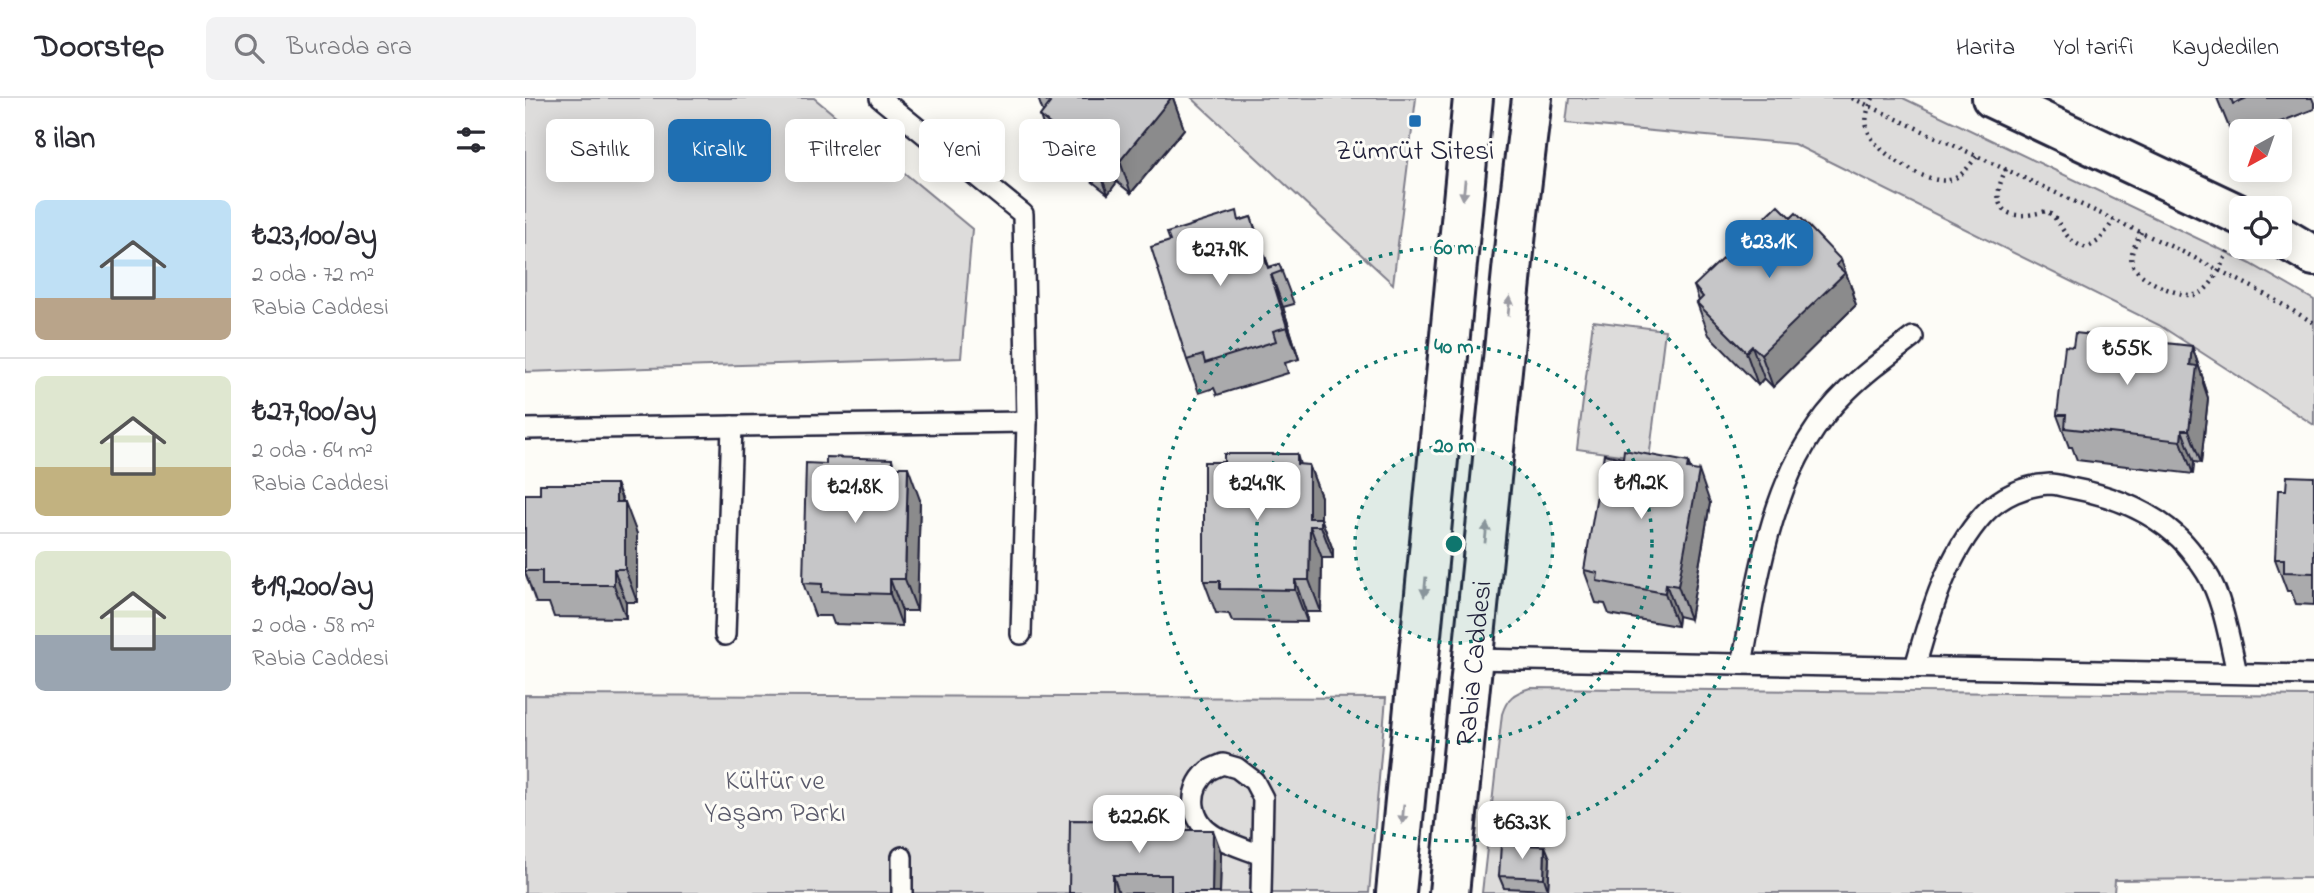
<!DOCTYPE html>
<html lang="tr">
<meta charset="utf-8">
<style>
:root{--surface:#fff;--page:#f2f2f3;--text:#2b2b33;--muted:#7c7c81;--line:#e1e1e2;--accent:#1f6fb2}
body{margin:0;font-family:"Indie Flower",sans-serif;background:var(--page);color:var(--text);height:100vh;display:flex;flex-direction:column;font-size:26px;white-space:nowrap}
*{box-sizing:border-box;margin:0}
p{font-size:23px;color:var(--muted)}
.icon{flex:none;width:38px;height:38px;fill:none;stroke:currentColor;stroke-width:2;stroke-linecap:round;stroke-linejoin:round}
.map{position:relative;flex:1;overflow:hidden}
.panel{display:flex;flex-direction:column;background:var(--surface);width:525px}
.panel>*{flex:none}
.guide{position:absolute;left:21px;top:21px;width:665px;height:63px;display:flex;gap:14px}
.needle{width:46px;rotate:220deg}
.tools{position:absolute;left:1704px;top:21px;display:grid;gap:14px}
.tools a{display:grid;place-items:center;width:63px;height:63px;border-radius:10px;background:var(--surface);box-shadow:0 4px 18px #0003;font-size:35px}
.price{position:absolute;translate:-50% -60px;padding:0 16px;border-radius:14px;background:#fff;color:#222;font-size:23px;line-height:46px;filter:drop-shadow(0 2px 4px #0008)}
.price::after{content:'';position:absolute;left:50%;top:42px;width:21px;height:16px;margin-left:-10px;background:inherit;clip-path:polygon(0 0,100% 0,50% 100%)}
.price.active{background:var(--accent);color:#fff}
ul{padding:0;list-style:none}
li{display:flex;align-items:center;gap:21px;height:175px;padding:0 35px}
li+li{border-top:2px solid var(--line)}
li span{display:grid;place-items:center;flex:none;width:196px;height:140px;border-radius:10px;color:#555}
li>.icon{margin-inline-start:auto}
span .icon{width:84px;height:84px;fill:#fffc;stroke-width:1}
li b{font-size:30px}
h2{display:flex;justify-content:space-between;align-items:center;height:84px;padding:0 35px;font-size:30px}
.chip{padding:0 24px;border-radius:10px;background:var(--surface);box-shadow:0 4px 18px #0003;font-size:24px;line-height:63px}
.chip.active{background:var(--accent);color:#fff}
header{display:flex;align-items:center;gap:42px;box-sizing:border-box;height:98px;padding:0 35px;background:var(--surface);border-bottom:2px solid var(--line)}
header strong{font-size:33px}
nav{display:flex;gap:38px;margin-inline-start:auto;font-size:24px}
.search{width:490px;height:63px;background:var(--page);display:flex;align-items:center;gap:18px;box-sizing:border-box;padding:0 24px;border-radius:10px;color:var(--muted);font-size:26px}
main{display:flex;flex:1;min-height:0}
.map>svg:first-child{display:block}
</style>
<header>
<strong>Doorstep</strong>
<div class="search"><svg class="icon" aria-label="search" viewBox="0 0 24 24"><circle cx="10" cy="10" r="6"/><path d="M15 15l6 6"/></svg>Burada ara</div>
<nav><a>Harita</a><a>Yol tarifi</a><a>Kaydedilen</a></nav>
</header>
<main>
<section class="panel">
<h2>8 ilan<svg class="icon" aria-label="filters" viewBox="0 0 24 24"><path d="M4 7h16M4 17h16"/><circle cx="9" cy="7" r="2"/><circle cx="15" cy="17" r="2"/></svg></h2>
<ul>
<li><span style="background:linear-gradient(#bfe0f5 70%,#b9a48a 0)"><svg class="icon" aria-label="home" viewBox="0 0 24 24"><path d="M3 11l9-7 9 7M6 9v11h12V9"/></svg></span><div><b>₺23,100/ay</b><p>2 oda · 72 m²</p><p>Rabia Caddesi</p></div></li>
<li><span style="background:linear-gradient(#dfe7d0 65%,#c2b280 0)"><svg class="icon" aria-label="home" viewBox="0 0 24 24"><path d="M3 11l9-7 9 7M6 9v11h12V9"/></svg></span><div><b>₺27,900/ay</b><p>2 oda · 64 m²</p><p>Rabia Caddesi</p></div></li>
<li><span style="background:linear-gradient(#dfe7d0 60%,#9aa5b1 0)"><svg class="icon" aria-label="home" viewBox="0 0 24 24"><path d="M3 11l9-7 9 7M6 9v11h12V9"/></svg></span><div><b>₺19,200/ay</b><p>2 oda · 58 m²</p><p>Rabia Caddesi</p></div></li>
</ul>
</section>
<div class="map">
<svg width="1789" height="795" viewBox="0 0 1789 795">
<rect width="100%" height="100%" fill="#fdfcf7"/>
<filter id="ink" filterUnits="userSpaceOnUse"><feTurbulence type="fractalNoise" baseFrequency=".0143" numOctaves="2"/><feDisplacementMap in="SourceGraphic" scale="14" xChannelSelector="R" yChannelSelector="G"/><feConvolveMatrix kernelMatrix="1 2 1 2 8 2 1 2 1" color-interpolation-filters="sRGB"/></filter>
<g filter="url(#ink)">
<g fill="#dddcdb" stroke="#807f8b" stroke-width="2">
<polygon points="0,0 289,0 447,131 436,260 0,274"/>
<polygon points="667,0 891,0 868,186"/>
<polygon points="1044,0 1378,0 1726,166 1789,202 1789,327 1634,227 1269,46 1041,25"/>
<polygon points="1068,223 1140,232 1124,361 1052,351"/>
<path d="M1005,590L1789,598V780L1590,782L1589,795H957L977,616C982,600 989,595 1005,590Z"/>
<polygon points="0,597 861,600 844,795 0,795"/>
</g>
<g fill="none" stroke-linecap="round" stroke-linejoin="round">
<g stroke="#22223b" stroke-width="24">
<g id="service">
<polyline points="0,331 502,324 498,116 355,0"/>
<polyline points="496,536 502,324"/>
<polyline points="200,537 207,328"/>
<polyline points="948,561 1789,577"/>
<path d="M1217,566C1235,470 1248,365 1321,294C1341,273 1365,257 1388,239"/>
<path d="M1390,569C1405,516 1421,458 1459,416C1476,398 1501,387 1525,386C1532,386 1540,389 1546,390C1584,397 1622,411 1651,437C1662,446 1673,462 1681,474C1698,500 1705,545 1712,575"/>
<polyline points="377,795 377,759"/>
<path d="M736,795L738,700L729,683L712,670L698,666C693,668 687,670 683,673C661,692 665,724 690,738C704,746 721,751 736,757"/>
</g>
</g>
<g stroke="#22223b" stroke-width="44">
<g id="tertiary">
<polyline points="1467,0 1717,118"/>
<polyline points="1755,138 1789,158"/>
<polyline points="871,795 948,0"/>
<path id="s1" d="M924,795L992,124L1007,0"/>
</g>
</g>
<g stroke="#22223b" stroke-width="4.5" stroke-dasharray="2 5" stroke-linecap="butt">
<polyline points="1327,0 1658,154 1729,190 1789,225"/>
<path d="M1348,0C1342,12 1338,24 1345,37C1354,56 1403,87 1424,82C1437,80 1445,66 1453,57"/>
<path d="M1481,71C1462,111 1480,125 1521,113C1539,123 1535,142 1562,150L1575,142L1589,122"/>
<path d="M1616,134C1612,144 1604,155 1607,165C1611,181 1659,202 1673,196C1689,189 1697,165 1704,151"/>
</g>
<use href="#service" stroke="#fdfcf7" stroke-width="19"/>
<use href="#tertiary" stroke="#fdfcf7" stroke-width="38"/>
</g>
<g fill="#aaaaac" stroke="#22223b" stroke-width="2">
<polygon points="513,0 648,0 659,31 606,95 592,84 583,96 526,51 515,18 518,14"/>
<polygon points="1692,0 1787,0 1789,5 1789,11 1732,33 1718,33 1716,27 1705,32"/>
<polygon points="726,119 744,169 754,166 769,206 758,209 774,261 760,265 763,275 692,297 689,290 674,295 662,262 715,122"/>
<polygon points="1266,120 1316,162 1328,194 1327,195 1331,207 1248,289 1239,280 1233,287 1184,237 1172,205 1174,203 1169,188"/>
<polygon points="1667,248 1678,281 1678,285 1683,300 1676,365 1669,364 1668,376 1552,362 1547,349 1544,349 1532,317 1548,249"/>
<polygon points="772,356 775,367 784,367 796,399 796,420 808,452 808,460 797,460 796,514 781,514 782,524 707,523 704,516 691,515 679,483"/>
<polygon points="367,361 369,369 395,402 392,513 377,513 377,528 309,526 306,518 290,518 278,485 301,366"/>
<polygon points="1163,364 1166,372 1185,405 1165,521 1153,518 1152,528 1084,516 1080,506 1071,505 1059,472"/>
<polygon points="1789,379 1789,507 1771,506 1766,493 1762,493 1750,461 1761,392"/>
<polygon points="91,386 112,436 112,504 101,504 101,520 29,519 24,505 11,505 0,474 0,396 15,396"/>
<polygon points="662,732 696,754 695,795 544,795"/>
<polygon points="1025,760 1023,792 979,790 974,778"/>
</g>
<g fill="#8b8b8c" stroke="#22223b" stroke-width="2">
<polygon points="639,0 648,0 659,31 606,95 595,63"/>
<polygon points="581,52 592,84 583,96 571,64"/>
<polygon points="726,119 758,209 774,261 762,229"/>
<polygon points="1316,162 1328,194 1327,195 1331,207 1248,289 1236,256"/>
<polygon points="1227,248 1239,280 1233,287 1221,254"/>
<polygon points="1667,248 1678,281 1678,285 1683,300 1676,365 1664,332 1665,267"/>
<polygon points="1657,332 1669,364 1668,376 1656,343"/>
<polygon points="1163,364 1171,387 1174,373 1185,405 1165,521 1153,488"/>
<polygon points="784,367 796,399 796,428 784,420"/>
<polygon points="383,369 395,402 392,513 380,481"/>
<polygon points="91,386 100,411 100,404 112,436 112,504 100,471 91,404"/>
<polygon points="796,420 808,452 808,460 796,428"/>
<polygon points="785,428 797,460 796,514 784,482"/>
<polygon points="89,471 101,504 101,520 89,487"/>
<polygon points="365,481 377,513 377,528 365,496"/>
<polygon points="770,482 781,514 782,524 770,492"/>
<polygon points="1141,486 1153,518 1152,528 1140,495"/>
<polygon points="688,732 696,754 695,795 687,795"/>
<polygon points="1020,748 1025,760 1023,792 1019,780"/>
<polygon points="588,777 594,795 588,795"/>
</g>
<g fill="#c6c6c8" stroke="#22223b" stroke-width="2">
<polygon points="518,0 646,0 595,63 581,52 571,64 515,18 525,5"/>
<polygon points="1706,0 1722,0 1708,6"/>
<polygon points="1253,107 1266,120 1271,115 1316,162 1311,167 1320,175 1236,256 1227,248 1221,254 1172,205 1178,199 1169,188"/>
<polygon points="712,113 714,123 726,119 743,170 754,166 757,173 746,177 762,229 748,233 751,243 680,265 678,257 662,262 626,149 645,143 642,135"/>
<polygon points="1550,235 1667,248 1665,267 1672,268 1664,332 1657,332 1656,343 1540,330 1541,317 1532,317 1540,248 1548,249"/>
<polygon points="1099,352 1163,364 1162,371 1174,373 1153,488 1141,486 1140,495 1072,483 1073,475 1059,472 1079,356 1098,360"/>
<polygon points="699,356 772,356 772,366 784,367 784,420 796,420 796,428 785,428 784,482 770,482 770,492 695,491 695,483 679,483 679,364 699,364"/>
<polygon points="301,359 367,361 367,369 383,369 380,481 365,481 365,496 297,494 297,486 278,485 281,365 301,366"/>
<polygon points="1762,378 1789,379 1789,475 1759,474 1759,461 1750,461 1753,392 1761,392"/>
<polygon points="15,386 91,386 91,404 100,404 100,471 89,471 89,487 17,487 17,473 0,473 0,396 15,396"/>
<polygon points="545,722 659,723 658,732 688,732 687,795 646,795 646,777 588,777 588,795 544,795"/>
<polygon points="976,746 1020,748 1019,780 974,778"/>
</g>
<defs><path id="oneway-solid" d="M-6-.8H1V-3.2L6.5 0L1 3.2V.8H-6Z" transform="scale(1.75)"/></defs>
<g fill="#9a9aa2">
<use href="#oneway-solid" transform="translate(939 92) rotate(96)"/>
<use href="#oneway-solid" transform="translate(984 208) rotate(-84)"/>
<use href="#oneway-solid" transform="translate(961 435) rotate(-84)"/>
<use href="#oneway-solid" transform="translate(900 489) rotate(95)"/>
<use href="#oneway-solid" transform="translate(878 716) rotate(95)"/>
</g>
</g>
<circle cx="929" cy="446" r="99" fill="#0f766e" fill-opacity=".12"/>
<g fill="none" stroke="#0f766e" stroke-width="3.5" stroke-dasharray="3.5 7">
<circle cx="929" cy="446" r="99"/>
<circle cx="929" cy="446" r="198"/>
<circle cx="929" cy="446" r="297"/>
</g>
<rect fill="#1f6fb2" stroke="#fdfcf7" stroke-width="2.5" x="883" y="16" width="14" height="14" rx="3.5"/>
<g text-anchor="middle" stroke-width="6" stroke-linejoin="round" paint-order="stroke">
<g font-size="28" fill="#22223b" stroke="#fdfcf7">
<text x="890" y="61">Zümrüt Sitesi</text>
</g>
<g font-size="28" fill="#22223b" stroke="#fdfcf7">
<text dy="10" stroke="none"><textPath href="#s1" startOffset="231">Rabia Caddesi</textPath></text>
</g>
<g font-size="28" fill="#5a5a6b" stroke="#fdfcf7">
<text x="250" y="691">Kültür ve<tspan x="250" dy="32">Yaşam Parkı</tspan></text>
</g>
</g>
<circle cx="929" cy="446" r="10" fill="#0f766e" stroke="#fdfcf7" stroke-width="3.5"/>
<g font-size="21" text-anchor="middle" font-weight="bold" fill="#0f766e" stroke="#fdfcf7" stroke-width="6" stroke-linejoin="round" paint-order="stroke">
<text x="929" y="156">60 m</text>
<text x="929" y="255">40 m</text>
<text x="929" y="354">20 m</text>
</g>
</svg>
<div class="tools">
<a><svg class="needle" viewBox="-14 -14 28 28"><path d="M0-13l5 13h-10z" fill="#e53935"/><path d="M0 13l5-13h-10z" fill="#7c7c81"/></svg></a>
<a><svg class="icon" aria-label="locate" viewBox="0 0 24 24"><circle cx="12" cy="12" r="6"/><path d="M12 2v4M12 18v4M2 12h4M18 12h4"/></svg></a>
</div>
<b class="price active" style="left:1244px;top:182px">₺23.1K</b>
<b class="price" style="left:695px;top:190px">₺27.9K</b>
<b class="price" style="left:1602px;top:289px">₺55K</b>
<b class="price" style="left:1116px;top:423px">₺19.2K</b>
<b class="price" style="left:732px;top:424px">₺24.9K</b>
<b class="price" style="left:330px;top:427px">₺21.8K</b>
<b class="price" style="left:614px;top:757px">₺22.6K</b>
<b class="price" style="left:997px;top:763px">₺63.3K</b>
<div class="guide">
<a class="chip">Satılık</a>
<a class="chip active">Kiralık</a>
<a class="chip">Filtreler</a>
<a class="chip">Yeni</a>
<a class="chip">Daire</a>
</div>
</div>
</main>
